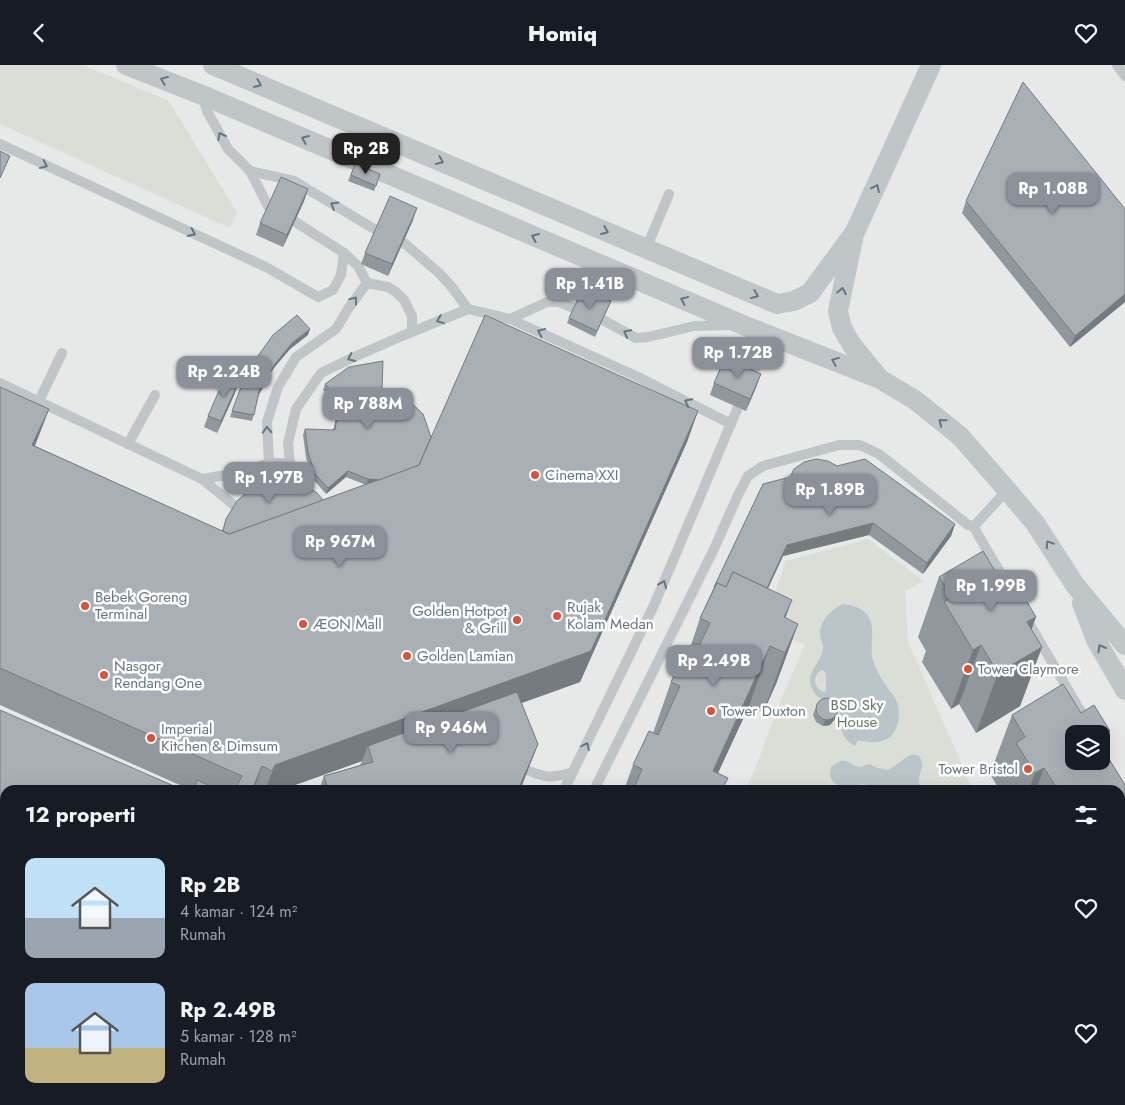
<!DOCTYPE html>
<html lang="id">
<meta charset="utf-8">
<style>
:root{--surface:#171b24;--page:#20242c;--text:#f1f3f6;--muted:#9ea1a6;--accent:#8c9099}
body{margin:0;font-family:Jost,sans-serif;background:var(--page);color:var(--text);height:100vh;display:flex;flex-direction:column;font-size:19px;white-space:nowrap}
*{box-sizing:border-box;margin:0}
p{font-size:16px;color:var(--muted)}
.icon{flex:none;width:28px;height:28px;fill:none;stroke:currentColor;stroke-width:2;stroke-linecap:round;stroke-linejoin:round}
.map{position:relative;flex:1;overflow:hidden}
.details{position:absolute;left:0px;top:720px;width:1125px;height:320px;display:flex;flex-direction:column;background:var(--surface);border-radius:15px 15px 0 0;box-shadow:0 5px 20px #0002}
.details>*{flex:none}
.tools{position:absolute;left:1065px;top:660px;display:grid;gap:10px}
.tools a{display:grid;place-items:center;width:45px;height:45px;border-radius:10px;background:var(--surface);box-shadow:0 5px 20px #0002;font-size:25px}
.price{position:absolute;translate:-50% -42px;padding:0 11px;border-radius:10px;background:var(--accent);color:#fff;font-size:16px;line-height:32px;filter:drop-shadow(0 1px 2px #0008)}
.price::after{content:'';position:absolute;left:50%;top:30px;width:15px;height:11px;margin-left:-8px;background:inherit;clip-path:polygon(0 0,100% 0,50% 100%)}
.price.current{background:#222;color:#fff}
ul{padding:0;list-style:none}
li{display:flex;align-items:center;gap:15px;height:125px;padding:0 25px}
li span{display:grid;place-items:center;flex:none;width:140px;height:100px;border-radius:10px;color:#555}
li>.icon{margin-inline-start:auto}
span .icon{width:60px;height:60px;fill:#fffc;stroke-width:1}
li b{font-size:21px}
h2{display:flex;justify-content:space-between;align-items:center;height:60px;padding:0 25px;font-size:21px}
header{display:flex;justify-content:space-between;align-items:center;height:65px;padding:0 25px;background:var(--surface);font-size:22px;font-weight:800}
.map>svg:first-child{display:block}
</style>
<header><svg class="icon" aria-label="back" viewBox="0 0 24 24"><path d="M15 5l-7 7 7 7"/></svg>Homiq<svg class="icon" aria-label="heart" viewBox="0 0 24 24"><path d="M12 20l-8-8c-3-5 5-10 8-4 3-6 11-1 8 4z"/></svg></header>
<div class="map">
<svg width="1125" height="1040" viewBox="0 0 1125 1040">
<rect width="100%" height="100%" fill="#f9f9f7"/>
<path fill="#e7e8e8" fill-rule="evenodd" d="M0,0H1125V1040H78L50,1035H1120V725H5V1027L0,1026ZM1074,669H1101V696H1074Z"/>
<g fill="#daded7">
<polygon points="0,0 83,0 169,36 237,148 230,163 0,59"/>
<polygon points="868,474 924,516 905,526 908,577 973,725 745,725 753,709 783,630 805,579 762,564 786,496"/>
</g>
<g fill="#bac5c9" fill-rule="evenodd">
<path d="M843,539C853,540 864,543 869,553C876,565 869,582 873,595C876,605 881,614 887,622C889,626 894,630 896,635C901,646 900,662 891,671C882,679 869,678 858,675L855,681C839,673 840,658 840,643C837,640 834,637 831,636C824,634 818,635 814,627C803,608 820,601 823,584C824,579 820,574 820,569C820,555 832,544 843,539ZM822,605L825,607C826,610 827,623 825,627C814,625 811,610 822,605Z"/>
<path d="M913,689L919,691C928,704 914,709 921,725H873L868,720L862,719L850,722H841L833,717L830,710L831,702C848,688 847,702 862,702C863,701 869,699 869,699L878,703L888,705C897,701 904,692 913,689Z"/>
</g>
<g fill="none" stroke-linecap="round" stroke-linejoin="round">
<g stroke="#c0c5c8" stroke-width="10">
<polyline points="1117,0 1125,11"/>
<polyline points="202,30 207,46 228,84 250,106 268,141"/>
<polyline points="0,79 266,202 318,232 333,225 341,210 344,188"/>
<polyline points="250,106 294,116 376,165"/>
<polyline points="294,156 344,188 358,201 367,218"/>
<polyline points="403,177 439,208 451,221 468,244 510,254 636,311 731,359"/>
<polyline points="646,184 669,129"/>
<polyline points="367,218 388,222 396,227 404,235 412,251 412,266"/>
<polyline points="510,254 547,237 559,237 574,243"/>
<polyline points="603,255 636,273 648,272 694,261 730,260"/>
<polyline points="749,317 760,293 760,286 767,270"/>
<polyline points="0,318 202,414 235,441"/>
<polyline points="39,336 62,288"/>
<polyline points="128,379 155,330"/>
<polyline points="269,398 290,398"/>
<polyline points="202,414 244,407 269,398 267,357 278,322 296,292 336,264 348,244 367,218"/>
<polyline points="300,423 290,398 288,378 296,344 321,308 354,292 402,271 468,244"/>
<polyline points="973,461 977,458 1007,425"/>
<polyline points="1026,553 1094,669"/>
<path d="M524,704C547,713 549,714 573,707"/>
<polyline points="564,725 655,538 738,342"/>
<polyline points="594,725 714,484 738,430 748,411 763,401 839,380 860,380 879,389 968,460 973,461 1008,521"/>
<polyline points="1120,896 1125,893"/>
<polyline points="1120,993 1125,994"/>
<polyline points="0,1002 5,1003"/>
<polyline points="232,1035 261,1040"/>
<polyline points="405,1040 407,1035"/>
<polyline points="466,1040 466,1035"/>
</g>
<g stroke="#c0c5c8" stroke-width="20">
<polyline points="126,0 202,30 743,260 880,314 915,335 960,371 1007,425 1035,458 1075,520 1125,580"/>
<polyline points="213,0 777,239 794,236 810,228 855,167 931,0"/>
<polyline points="853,174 838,246 842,263 852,280 879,313"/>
<polyline points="1082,538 1096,575 1125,625"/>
</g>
</g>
<g fill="#90979d">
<polygon points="355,99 380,109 374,126 348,116"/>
<polygon points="308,124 304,136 283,182 256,170 260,158"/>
<polygon points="966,136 1125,144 1125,237 1070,282 962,148"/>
<polygon points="413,155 388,211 361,199 365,188"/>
<polygon points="611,236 595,272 567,258 569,253"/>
<polygon points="308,270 290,284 273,304 259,330 252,356 230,352 243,317"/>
<polygon points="714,318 757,320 746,346 710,330"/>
<polygon points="325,319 382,323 431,372 698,346 687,377 580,617 521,638 538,679 526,710 520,725 319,725 324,711 360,700 362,696 281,725 191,725 0,640 0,322 49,344 35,381 222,466 226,454 323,435 366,420 346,412 326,429 313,414 306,393 303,370 305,364 333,365 335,357 337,351 342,344 323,325"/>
<polygon points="235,328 217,368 204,362 208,351"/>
<polygon points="763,419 955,459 951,471 923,509 869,470 783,491 768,524 785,553 798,559 776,619 763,648 749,641 718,708 723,725 624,725 633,700 653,668 671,617 689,586 700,553 714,522"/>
<polygon points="998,511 1036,552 1031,565 1042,582 1020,641 976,668 959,639 951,644 922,597 926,586 918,572 939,512"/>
<polygon points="818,637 835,654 830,660 823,661 816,657 813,650"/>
<polygon points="0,645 5,725 5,912 0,909"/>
<polygon points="1081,648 1110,666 1103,684 1125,720 1125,857 1120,860 1120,725 999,725 999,724 990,709 1012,650"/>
<polygon points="754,1035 1120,1035 1125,1040 771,1040"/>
</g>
<g fill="#767b7f">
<polygon points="308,124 304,136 283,182 287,170"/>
<polygon points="417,143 413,155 388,211 392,199"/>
<polygon points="1125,229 1125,237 1070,282 1075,271"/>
<polygon points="310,264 308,270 290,284 273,304 257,332 259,326 275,299 292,278"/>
<polygon points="761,309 757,320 746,346 750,334"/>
<polygon points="239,316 235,328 217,368 221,356"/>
<polygon points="49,344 37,375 21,412 32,380"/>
<polygon points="698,346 687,377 580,617 372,692 368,681 362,696 281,725 265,725 275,700"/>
<polygon points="348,406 346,412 326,429 328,423"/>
<polygon points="416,411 366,420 368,414"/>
<polygon points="873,458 869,470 783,491 753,554 757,543 787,480"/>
<polygon points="955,459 951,471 923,509 927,498"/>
<polygon points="792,535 774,583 784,552"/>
<polygon points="1036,552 1020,595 1042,582 1020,641 976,668 998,608 1027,557"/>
<polygon points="798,559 776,619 763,648 785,588"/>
<polygon points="981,580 959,639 951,644 973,585"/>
<polygon points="770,581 749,641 710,725 713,706"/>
<polygon points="837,648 835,654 830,660 823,661 825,655"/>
<polygon points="1110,666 1101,690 1101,671"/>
<polygon points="538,679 526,710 520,725 518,725"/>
<polygon points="262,701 254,725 252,725"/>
<polygon points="1044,703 1036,725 1029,725 1035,708"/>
<polygon points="1125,810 1125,857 1120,860 1120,813"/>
</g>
<g fill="#a8b0b6" stroke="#767b7f">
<polygon points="1023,17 1125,144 1125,229 1075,271 966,136"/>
<polygon points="0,86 10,91 0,113"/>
<polygon points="355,99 380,109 376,121 351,110"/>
<polygon points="281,112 308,124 287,170 260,158"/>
<polygon points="390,131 417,143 392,199 365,188"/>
<polygon points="583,223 611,236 597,266 569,253"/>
<polygon points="297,250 310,264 292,278 275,299 259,326 254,350 232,346 243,317 258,291 273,270"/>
<polygon points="485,250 698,346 591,586 275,700 272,706 262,701 252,725 235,725 242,711 0,603 0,322 49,344 32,380 229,469 419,400"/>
<polygon points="725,293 761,309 750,334 714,318"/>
<polygon points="383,296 382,323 403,330 423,349 431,372 419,400 379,415 368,414 348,406 328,423 315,409 308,387 305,364 335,365 337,351 345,339 325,319 349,302"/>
<polygon points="226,310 239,316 221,356 208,351"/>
<polygon points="816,394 828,396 837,401 865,394 955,459 927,498 873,458 787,480 767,523 733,507 726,522 717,518 715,522 714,522 763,419 790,412 794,404 804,397"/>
<polygon points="288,416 302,417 317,428 323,435 229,469 223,466 226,454 237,436 247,427 266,419"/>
<polygon points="983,486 998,511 1008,505 1036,552 1027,557 1042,582 998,608 981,580 973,585 944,537 952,532 939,512"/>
<polygon points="733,507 792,535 784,552 798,559 785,588 770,581 713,706 728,713 722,725 637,725 634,723 642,704 633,700 649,666 658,670 680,621 671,617 686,585 695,589 710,558 700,553 717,518 726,522"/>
<polygon points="1063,619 1081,648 1094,640 1110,666 1101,671 1101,669 1074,669 1074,696 1101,696 1101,681 1125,720 1125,810 1120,813 1120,725 1058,725 1044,703 1035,708 1016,678 1025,672 1012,650"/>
<polygon points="517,627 538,679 518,725 328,725 324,711 373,697 368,681"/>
<circle cx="827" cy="644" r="11"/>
<polygon points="0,645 183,725 5,725 5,875 0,873"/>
<polygon points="197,715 219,725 194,725"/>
<polygon points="1120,1009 1125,1011 1125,1040 855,1040 838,1035 1120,1035"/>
<polygon points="430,1035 457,1035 455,1040 429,1040"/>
</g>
<defs><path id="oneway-chevron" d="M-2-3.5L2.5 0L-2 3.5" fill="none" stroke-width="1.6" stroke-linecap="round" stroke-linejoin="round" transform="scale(1.25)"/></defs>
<g stroke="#667680">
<use href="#oneway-chevron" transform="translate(164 15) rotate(-158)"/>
<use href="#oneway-chevron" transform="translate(258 19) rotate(23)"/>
<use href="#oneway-chevron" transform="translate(221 71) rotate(-118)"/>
<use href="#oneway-chevron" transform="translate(305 74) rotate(-157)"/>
<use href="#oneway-chevron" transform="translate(440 96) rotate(23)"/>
<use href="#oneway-chevron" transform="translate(44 100) rotate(25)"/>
<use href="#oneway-chevron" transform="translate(876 123) rotate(-65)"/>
<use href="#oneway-chevron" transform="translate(334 140) rotate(-149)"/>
<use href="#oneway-chevron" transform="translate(605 166) rotate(23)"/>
<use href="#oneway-chevron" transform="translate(192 168) rotate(25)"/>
<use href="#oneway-chevron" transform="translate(535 172) rotate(-157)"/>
<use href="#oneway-chevron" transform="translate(842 226) rotate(-79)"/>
<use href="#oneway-chevron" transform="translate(755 230) rotate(23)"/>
<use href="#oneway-chevron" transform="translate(354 235) rotate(-53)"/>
<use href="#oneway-chevron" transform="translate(684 235) rotate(-157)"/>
<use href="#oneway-chevron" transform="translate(440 255) rotate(158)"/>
<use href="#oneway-chevron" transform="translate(541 267) rotate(-156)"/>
<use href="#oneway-chevron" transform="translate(627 268) rotate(-152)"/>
<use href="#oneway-chevron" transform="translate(351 293) rotate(155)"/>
<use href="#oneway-chevron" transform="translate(835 296) rotate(-158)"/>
<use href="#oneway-chevron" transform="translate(688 337) rotate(-153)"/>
<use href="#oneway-chevron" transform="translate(942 357) rotate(-141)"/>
<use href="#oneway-chevron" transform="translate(267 365) rotate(-93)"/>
<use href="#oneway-chevron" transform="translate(1049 479) rotate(-123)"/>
<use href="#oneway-chevron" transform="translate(663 519) rotate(-67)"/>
<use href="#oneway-chevron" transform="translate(1101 583) rotate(-120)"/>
<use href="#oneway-chevron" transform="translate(586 681) rotate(-64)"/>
</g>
<g fill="#d75439" stroke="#fff" stroke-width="2">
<circle cx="535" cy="410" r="5"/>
<circle cx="85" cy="541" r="5"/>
<circle cx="557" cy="551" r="5"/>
<circle cx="517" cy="555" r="5"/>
<circle cx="303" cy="559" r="5"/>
<circle cx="407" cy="591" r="5"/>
<circle cx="968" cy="604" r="5"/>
<circle cx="104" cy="610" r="5"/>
<circle cx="711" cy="646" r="5"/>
<circle cx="151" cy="673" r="5"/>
<circle cx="1028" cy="704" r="5"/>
</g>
<g text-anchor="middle" stroke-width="5" stroke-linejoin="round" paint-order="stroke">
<g font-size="15" fill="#667680" stroke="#fff" text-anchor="start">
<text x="545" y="415">Cinema XXI</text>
<text x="95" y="537">Bebek Goreng<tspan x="95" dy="17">Terminal</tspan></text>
<text x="567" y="547">Rujak<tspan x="567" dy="17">Kolam Medan</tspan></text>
<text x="507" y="551" text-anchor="end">Golden Hotpot<tspan x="507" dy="17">&amp; Grill</tspan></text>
<text x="313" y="564">ÆON Mall</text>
<text x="417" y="596">Golden Lamian</text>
<text x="114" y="606">Nasgor<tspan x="114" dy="17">Rendang One</tspan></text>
<text x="978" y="609">Tower Claymore</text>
<text x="721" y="651">Tower Duxton</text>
<text x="161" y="669">Imperial<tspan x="161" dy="17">Kitchen &amp; Dimsum</tspan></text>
<text x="1018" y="709" text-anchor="end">Tower Bristol</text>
</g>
<g font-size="15" fill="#697865" stroke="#fff">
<text x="857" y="645">BSD Sky<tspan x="857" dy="17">House</tspan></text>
</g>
</g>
</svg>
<div class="tools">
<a><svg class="icon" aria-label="layers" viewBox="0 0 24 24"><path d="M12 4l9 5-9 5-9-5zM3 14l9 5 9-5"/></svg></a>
</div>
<b class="price current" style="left:366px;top:110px">Rp 2B</b>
<b class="price" style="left:1053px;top:150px">Rp 1.08B</b>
<b class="price" style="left:590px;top:245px">Rp 1.41B</b>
<b class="price" style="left:738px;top:314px">Rp 1.72B</b>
<b class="price" style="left:224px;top:333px">Rp 2.24B</b>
<b class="price" style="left:368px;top:365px">Rp 788M</b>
<b class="price" style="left:269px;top:439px">Rp 1.97B</b>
<b class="price" style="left:830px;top:451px">Rp 1.89B</b>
<b class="price" style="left:340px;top:503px">Rp 967M</b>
<b class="price" style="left:991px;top:547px">Rp 1.99B</b>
<b class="price" style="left:714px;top:622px">Rp 2.49B</b>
<b class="price" style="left:451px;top:689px">Rp 946M</b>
<section class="details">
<h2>12 properti<svg class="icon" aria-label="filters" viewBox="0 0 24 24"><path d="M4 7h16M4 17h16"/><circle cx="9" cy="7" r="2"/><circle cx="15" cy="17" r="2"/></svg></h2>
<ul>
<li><span style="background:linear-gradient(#bfe0f5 60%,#9aa5b1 0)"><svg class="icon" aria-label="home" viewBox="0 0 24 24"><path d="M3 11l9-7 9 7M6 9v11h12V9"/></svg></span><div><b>Rp 2B</b><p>4 kamar · 124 m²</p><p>Rumah</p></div><svg class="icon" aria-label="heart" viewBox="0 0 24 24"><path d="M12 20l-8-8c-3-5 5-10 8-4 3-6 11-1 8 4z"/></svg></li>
<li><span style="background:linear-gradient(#a9c7e8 65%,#c2b280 0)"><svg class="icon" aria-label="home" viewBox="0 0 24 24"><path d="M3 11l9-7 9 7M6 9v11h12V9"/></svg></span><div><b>Rp 2.49B</b><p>5 kamar · 128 m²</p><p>Rumah</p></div><svg class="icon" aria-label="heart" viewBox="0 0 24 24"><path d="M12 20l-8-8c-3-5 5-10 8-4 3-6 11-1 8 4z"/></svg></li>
</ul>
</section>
</div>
